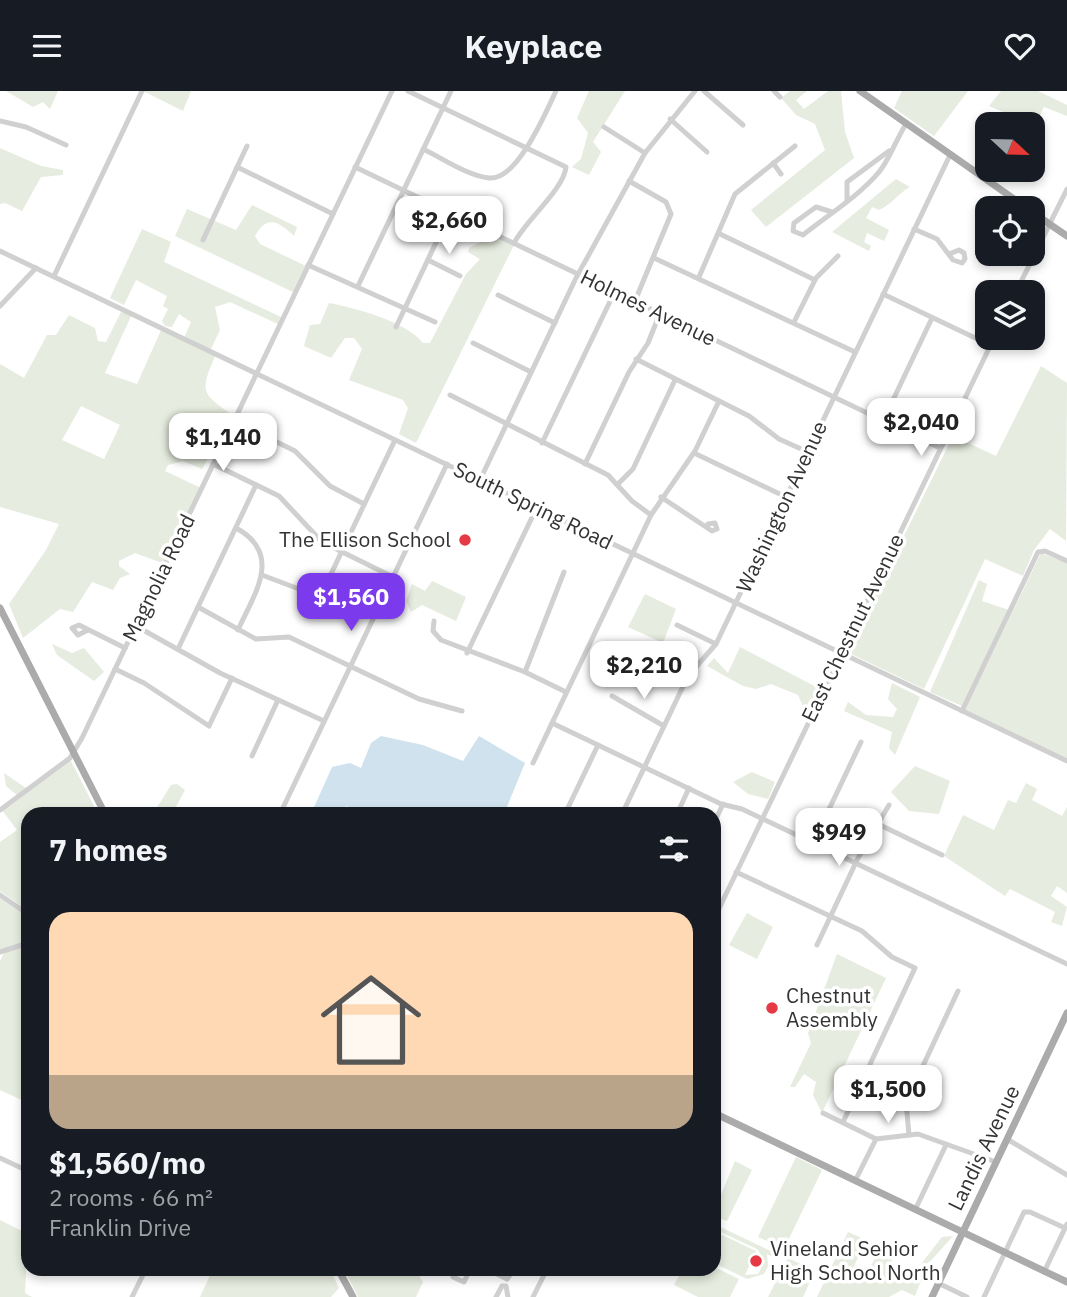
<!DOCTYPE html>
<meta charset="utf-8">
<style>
:root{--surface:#171b24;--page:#242831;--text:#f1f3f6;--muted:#9ea1a6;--line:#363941;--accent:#7c3aed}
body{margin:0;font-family:"IBM Plex Sans",sans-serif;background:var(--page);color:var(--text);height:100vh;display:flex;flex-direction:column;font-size:26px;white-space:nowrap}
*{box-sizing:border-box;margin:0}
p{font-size:23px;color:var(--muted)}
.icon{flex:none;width:38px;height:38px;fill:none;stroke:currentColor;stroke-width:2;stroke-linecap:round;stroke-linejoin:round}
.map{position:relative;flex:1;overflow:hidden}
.drawer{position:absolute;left:21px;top:716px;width:700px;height:469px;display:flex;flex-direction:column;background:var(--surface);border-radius:21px;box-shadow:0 4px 10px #0003}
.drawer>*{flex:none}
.needle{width:46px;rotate:112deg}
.buttons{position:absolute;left:975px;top:21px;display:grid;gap:14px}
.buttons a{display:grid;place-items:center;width:70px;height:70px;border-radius:14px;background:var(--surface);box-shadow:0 4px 10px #0003;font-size:35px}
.price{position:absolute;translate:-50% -60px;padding:0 16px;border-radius:14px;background:#fff;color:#222;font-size:23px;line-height:46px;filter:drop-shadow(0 2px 4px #0008)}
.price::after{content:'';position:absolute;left:50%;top:42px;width:21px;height:16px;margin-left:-10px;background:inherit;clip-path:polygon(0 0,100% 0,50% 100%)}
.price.on{background:var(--accent);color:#fff}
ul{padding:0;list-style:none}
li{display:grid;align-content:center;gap:14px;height:371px;padding:0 28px}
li+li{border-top:2px solid var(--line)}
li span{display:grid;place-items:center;height:217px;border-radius:21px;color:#555}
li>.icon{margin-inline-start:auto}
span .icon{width:126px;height:126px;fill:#fffc;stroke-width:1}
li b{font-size:30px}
h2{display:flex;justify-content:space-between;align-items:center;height:84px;padding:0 28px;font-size:30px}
header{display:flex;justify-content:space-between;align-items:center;height:91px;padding:0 28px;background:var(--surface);font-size:32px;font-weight:700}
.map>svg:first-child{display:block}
</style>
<header><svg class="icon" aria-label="menu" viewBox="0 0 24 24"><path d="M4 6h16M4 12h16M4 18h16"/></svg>Keyplace<svg class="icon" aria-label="heart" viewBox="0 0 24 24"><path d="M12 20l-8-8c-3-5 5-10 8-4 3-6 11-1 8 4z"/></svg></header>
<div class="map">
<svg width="1067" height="1206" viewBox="0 0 1067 1206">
<rect width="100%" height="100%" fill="#fff"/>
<g fill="#e6ecdf" fill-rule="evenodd">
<polygon points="6,0 58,0 50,18 43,11 33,16"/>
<polygon points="143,0 191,0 183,20"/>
<polygon points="589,0 625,0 593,51 601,61 589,84 572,76 581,68 588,42 577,27"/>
<polygon points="790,0 807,0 796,9 804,18 828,0 841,0 845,41 854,67 766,136 751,119 825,59 815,33 796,24 781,7"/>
<polygon points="902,0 968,0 934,45 894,17"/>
<polygon points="1001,0 1038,0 1067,14 1067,25 1044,16 1034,37 1032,33 989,15"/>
<polygon points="0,57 41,75 63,79 63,84 41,86 22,120 5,112 0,113"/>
<path d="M896,88L910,96C897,103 893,113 879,119L872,116L866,127L889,139L884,150L867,142L864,151L871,155L869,160L832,141Z"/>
<path d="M252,114L297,136L294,145C279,131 267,123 255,145L260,153L308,176L295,202L175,145L187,118L236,139Z"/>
<path d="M142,138L171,151L164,171L283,227L280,234L230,211L215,216L220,239L210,260L216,263C200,300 200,302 233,324L202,378L183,370L168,374L165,380L201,397L165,473L135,462L119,470V475L130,483L120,487L113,499L92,491L73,521L60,518L23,547L9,513L46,459L59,433L0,416V273L24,287L47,244H56L69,224L95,237L98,250L106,251L121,221L132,223L105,282L137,293L162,237L184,247L191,231L179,223L172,236L165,235L162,230L168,218L163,215L167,205L136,189L124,214L110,207ZM81,315L120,334L104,368L62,349Z"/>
<path d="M487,138L515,152L416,352L399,343L408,317L403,309L349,289L362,258L354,247H345L331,267L304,255L310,234L320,233L329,212C356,217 407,231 423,252H430L466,183L480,168L468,161L469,157L480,151Z"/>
<polygon points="1041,275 1067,292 1066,450 1050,438 1034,459 1023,485 985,468 924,598 847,561 953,345 996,365"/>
<polygon points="1041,462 1067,472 1067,668 965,619"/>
<polygon points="979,489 987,493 982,510 1009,519 962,615 930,601"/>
<polygon points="432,490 466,506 456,530 422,514 411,521 406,510 412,493 425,500"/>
<polygon points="645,503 676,518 663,552 628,536"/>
<polygon points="52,553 72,562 84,557 104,581 94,590 57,564"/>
<polygon points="740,556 820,598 806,622 798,604 771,593 756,598 743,595 707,575 714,567 728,582"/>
<polygon points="892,592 920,606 895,664 889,657 892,641 844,620 848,611 866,624 893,626 897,618 888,608"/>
<polygon points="70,668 98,723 28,723 28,1012 0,999 0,870 6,858 0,859 0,807 17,818 20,814 0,800 0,751 17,739 1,718 18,705 6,695 4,682 26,697"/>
<polygon points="915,675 950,690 939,723 909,720 891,701"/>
<polygon points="752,681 775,691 768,708 748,703 733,691"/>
<polygon points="1026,692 1037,698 1032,709 1062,725 1067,716 1067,802 1057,795 1051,805 1067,816 1062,835 1051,831 1055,821 1010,798 1005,805 944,765 963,724 994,739 1008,709 1016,712"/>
<polygon points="177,693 185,699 172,723 153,723 171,694"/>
<polygon points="747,822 773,836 757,868 729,854"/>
<polygon points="837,863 886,887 822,1022 813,1004 816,991 804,983 795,996 790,996 811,952 808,942"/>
<polygon points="796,1066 822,1079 784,1158 758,1146"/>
<polygon points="735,1070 752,1079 727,1130 714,1125 714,1109 718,1111"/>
<polygon points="0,1129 28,1143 25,1202 32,1206 0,1206"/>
<polygon points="714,1133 777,1163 775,1167 767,1163 768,1175 764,1183 747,1188 714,1172 714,1140 756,1160 745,1184 758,1183 765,1170 757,1158 714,1138"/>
<polygon points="848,1141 866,1149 854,1175 870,1177 881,1155 894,1163 888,1180 908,1190 942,1146 953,1145 927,1174 915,1205 902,1199 889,1206 817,1206"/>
<polygon points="788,1167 815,1180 803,1206 768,1206"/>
<polygon points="714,1176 739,1188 730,1206 698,1206 674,1194 683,1178"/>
<polygon points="213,1178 330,1178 339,1197 331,1206 200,1206"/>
<polygon points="344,1178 415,1178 423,1191 416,1206 358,1206"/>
</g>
<polygon fill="#cfe2ee" points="381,645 423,654 463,670 479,645 525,672 504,723 364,723 346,715 340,723 311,723 332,676 350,672 361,677 371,652"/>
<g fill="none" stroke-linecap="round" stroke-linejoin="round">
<g stroke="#d0d0d0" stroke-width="5">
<path d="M408,0L566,76C564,98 526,129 514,152"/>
<polyline points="704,0 743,34"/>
<polyline points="774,0 780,6"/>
<polyline points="670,28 707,61"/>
<polyline points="0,30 26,36 66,54"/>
<polyline points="604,36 645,62"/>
<path d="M423,58C442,67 468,85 489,87C517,90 545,23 556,0"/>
<polyline points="773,72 781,83"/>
<polyline points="237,76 333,123"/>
<polyline points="355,76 940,357"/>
<polyline points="629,90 666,111 671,123 635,210"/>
<polyline points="847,109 847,91 889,60"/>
<path d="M832,121L816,116L794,132L793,140L803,144C828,124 859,105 879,81C888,71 897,47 906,33"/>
<polyline points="914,138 937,148 953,169 962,172 965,168 964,162 959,159 949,163"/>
<polyline points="720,143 815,189"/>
<polyline points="203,149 247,55"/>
<polyline points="0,160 1067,670"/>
<polyline points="654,167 855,261"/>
<polyline points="428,169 460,185"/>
<polyline points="308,174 435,231"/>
<polyline points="54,185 142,0"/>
<polyline points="699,186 735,103 795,55"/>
<polyline points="358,195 451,0"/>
<polyline points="1016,201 1067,98"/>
<polyline points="883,203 990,254"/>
<polyline points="498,204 555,232"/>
<polyline points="0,215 36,177"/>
<polyline points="794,231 816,187 838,165"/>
<polyline points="396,236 450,122"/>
<polyline points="473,252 531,281"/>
<polyline points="636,268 749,325 779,348 808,361"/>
<polyline points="450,304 608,384 632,410 651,424"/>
<polyline points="234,330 295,360 330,395 364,413"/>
<polyline points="883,330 932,227"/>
<polyline points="542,352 615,200"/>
<polyline points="694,362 786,406"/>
<polyline points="213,373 279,405 322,451 393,486"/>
<polyline points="585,373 629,281 648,252 660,222"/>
<polyline points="480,389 576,187 645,62 695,0"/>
<polyline points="618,393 633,378 675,289"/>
<polyline points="661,406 712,440 717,438 715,432 708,433"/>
<path d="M236,437C284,463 254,503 238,539"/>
<polyline points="262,484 320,506 338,519"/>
<polyline points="320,506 395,349"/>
<polyline points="198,516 256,548 289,546 419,608 462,620"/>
<polyline points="434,530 433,540 441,549 525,581 566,601"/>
<polyline points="677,534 716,553"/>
<polyline points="136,535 220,582 324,630"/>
<polyline points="88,539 78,544 72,537 79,534 125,557"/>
<polyline points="178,558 256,394"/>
<polyline points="633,559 661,582 684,593"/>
<polyline points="467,562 537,416"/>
<polyline points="115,578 144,592 209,635 232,587"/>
<polyline points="525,581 564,481"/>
<polyline points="612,605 664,635"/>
<polyline points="962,620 1038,461 1045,460 1067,470"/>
<polyline points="552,632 721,713 742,718 1067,873"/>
<polyline points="252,665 278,609"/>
<polyline points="533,672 651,424 695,360 719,310"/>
<polyline points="0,719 70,667 82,647 392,0"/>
<polyline points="280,723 447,373"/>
<polyline points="565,723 598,654"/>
<polyline points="622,723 688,585 716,553 950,64"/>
<polyline points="677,723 689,697"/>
<polyline points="714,732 723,713"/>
<polyline points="878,733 942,764"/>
<polyline points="813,752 861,651"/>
<polyline points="736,781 862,840 892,866 915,877 843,1031"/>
<polyline points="0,804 28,823"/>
<polyline points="714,828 994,247"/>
<polyline points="817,854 858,767 889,714"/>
<polyline points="0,861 28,852"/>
<polyline points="823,1022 876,1048 918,1043 996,1071"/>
<polyline points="909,1044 906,1011 958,900"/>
<polyline points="1007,1048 1067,1084"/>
<polyline points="0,1067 28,1080"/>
<polyline points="855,1090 876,1048"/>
<polyline points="915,1119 946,1054"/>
<polyline points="457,1178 453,1186 464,1191 470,1178"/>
<polyline points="487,1178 507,1188"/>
<polyline points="496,1178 509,1184"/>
<polyline points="1044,1181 1067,1133"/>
<polyline points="507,1188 514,1178"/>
<polyline points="938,1192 967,1206"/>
<polyline points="132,1206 146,1178"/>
<polyline points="496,1206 502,1195 506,1195 508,1206"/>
<polyline points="533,1206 547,1178"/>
<polyline points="984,1206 1024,1121 1030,1121 1065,1137"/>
</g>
<g stroke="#ababab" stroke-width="7">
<polyline points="860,0 1027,117"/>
<polyline points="1032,121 1067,145"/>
<polyline points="0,517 105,723"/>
<polyline points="714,1022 1067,1191"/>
<polyline points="338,1178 353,1206"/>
<polyline points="932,1206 1067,922"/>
</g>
</g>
<g fill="#e63946" stroke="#fff" stroke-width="2.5">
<circle cx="465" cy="449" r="7"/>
<circle cx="772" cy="917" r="7"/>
<circle cx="756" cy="1170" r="7"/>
</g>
<g text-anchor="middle" stroke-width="7" stroke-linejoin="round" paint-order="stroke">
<g font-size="21" fill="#333" stroke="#fff">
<text transform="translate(648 217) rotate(26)" y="7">Holmes Avenue</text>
<text transform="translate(533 415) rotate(26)" y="7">South Spring Road</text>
<text transform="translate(782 416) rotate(-65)" y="7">Washington Avenue</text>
<text transform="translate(159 487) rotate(-64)" y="7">Magnolia Road</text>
<text transform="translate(853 537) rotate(-64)" y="7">East Chestnut Avenue</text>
<text transform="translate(984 1057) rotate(-64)" y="7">Landis Avenue</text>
</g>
<g font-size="21" fill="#333" stroke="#fff" text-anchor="start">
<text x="451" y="456" text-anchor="end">The Ellison School</text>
<text x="786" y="912">Chestnut<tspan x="786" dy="24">Assembly</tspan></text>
<text x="770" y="1165">Vineland Sehior<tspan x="770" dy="24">High School North</tspan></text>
</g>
</g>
</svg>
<div class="buttons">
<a><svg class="needle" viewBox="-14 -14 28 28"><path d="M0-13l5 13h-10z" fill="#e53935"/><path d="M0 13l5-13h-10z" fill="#9ea1a6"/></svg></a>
<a><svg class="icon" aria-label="locate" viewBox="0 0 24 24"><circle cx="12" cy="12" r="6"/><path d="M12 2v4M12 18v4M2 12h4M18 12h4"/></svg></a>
<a><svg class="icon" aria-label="layers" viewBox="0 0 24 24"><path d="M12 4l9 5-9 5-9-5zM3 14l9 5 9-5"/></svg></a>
</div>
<b class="price" style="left:449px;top:165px">$2,660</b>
<b class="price" style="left:921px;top:367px">$2,040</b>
<b class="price" style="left:223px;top:382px">$1,140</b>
<b class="price on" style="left:351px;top:542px">$1,560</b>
<b class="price" style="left:644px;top:610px">$2,210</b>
<b class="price" style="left:839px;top:777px">$949</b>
<b class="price" style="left:888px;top:1034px">$1,500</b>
<section class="drawer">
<h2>7 homes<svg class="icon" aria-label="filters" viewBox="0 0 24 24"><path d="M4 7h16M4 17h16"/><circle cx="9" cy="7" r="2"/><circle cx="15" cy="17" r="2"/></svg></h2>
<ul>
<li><span style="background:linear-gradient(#ffd9b3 75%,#b9a48a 0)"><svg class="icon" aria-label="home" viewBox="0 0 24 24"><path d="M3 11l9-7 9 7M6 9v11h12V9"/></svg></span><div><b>$1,560/mo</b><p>2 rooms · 66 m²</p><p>Franklin Drive</p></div></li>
</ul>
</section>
</div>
